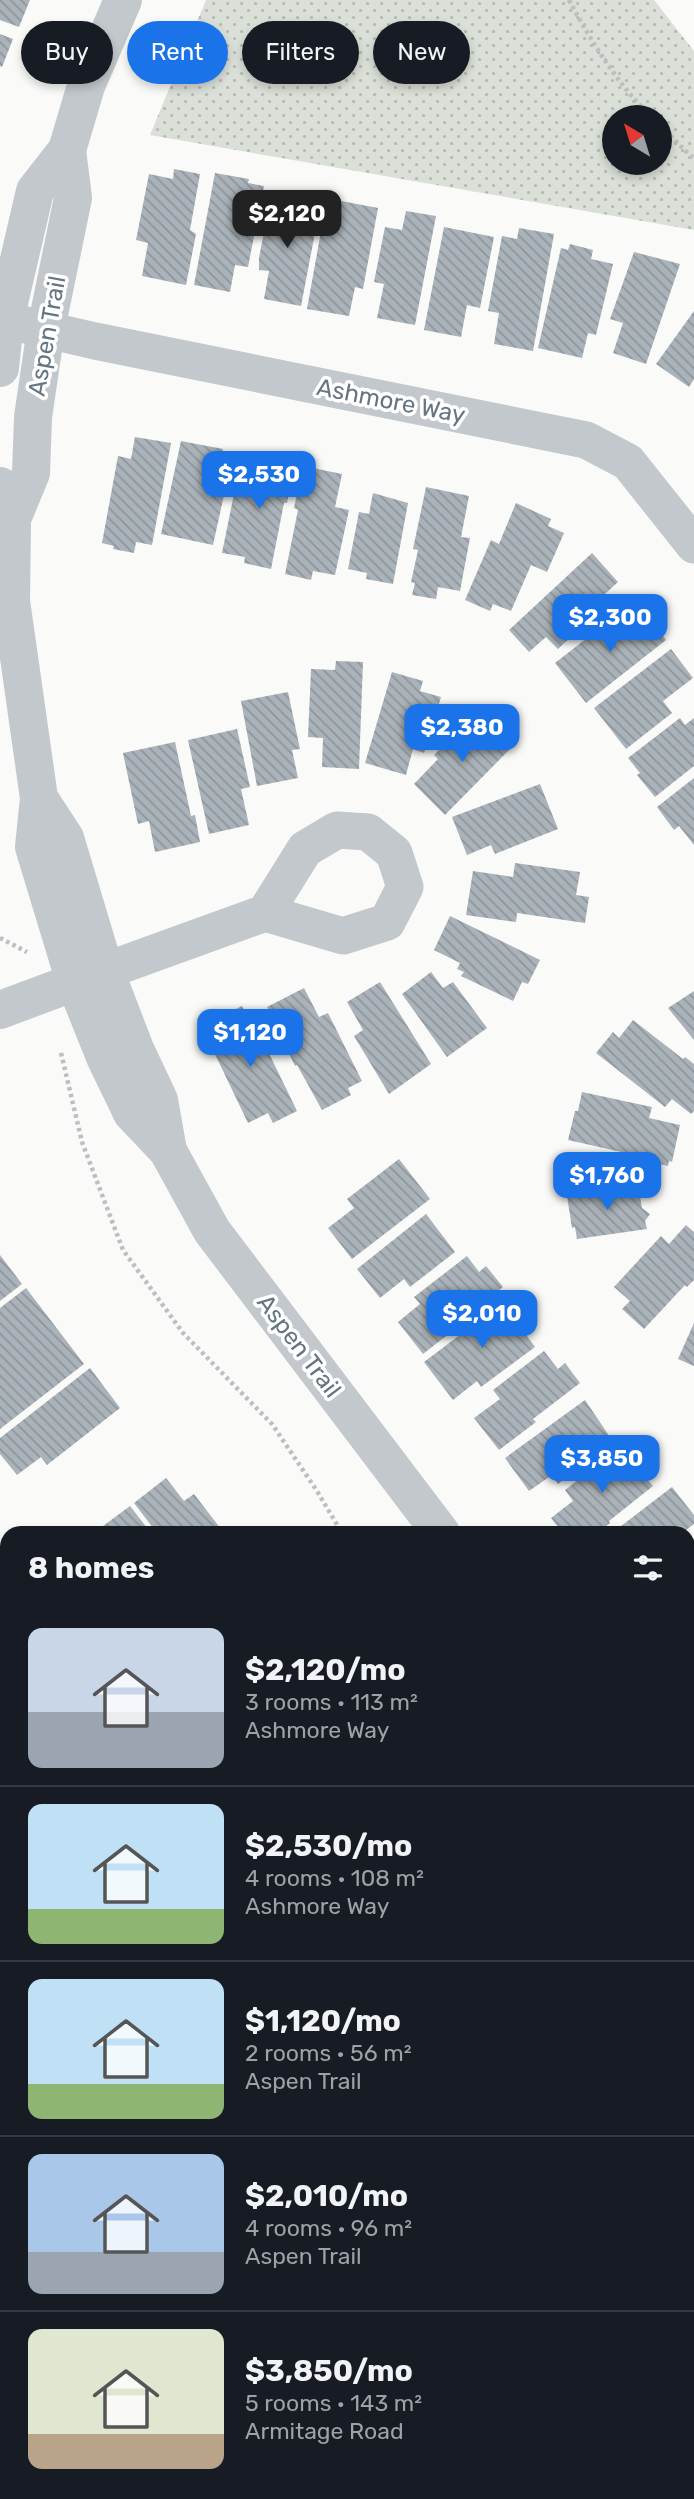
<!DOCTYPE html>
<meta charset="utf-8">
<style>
:root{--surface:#171b24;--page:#242831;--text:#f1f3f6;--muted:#9ea1a6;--line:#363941;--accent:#1a73e8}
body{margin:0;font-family:Rubik,sans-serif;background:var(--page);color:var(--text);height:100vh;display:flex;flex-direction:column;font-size:26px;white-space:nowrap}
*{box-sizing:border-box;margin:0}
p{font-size:23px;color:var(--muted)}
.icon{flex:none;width:38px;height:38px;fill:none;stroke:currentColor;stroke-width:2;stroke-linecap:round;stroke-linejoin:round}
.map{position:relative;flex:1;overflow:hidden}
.drawer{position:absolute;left:0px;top:1526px;width:695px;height:973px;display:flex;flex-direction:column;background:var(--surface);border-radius:21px 21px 0 0;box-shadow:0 4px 10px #0003}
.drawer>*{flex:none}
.hud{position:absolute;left:21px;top:21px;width:653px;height:63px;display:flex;gap:14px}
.needle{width:46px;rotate:322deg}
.controls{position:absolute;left:602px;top:105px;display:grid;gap:14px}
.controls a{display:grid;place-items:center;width:70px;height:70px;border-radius:50%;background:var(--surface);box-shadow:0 4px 10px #0003;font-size:35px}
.price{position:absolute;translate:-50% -60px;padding:0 16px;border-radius:14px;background:var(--accent);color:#fff;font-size:23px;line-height:46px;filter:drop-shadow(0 2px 4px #0008)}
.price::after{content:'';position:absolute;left:50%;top:42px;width:21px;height:16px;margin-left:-10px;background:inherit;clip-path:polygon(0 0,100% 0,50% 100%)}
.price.on{background:#222;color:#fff}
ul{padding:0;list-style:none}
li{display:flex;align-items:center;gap:21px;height:175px;padding:0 28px}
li+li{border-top:2px solid var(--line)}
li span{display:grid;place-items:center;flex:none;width:196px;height:140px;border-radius:14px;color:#555}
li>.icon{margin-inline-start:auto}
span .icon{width:84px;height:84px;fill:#fffc;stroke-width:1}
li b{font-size:30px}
h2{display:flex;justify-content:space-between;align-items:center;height:84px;padding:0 28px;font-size:30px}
.tag{padding:0 24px;border-radius:32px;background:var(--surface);box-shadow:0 4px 10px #0003;font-size:24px;line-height:63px}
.tag.on{background:var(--accent);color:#fff}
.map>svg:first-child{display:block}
</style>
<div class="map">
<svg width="694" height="2499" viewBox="0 0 694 2499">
<defs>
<pattern id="forest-firs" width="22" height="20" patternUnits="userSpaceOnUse" patternTransform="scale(1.75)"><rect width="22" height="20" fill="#dadfd7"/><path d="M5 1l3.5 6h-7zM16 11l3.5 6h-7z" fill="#b4b9b4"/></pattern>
<pattern id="park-dots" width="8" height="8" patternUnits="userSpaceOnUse" patternTransform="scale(1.75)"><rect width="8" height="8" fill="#dadfd7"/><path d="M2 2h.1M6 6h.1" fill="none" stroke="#b4b9b4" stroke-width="1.8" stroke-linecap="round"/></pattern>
<pattern id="building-back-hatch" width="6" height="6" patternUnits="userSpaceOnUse" patternTransform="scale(1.75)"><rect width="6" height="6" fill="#aab3b9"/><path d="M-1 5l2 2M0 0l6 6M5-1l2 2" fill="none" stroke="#8e969c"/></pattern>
</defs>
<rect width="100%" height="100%" fill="#fafaf8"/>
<g fill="#dadfd7">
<polygon points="694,1670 694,1733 688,1726 688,1675"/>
<polygon points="688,1896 694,1904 694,1935 688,1930"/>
<polygon points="688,1951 694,1958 694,2114 688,2106"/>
</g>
<polygon fill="url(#forest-firs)" points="0,2436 7,2437 7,2492 596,2492 603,2499 0,2499"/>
<path fill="url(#park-dots)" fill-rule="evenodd" d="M206,0H654L694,51V230L150,135ZM614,117H660V163H614Z"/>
<g fill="url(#building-back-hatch)">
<polygon points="0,0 30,0 19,27 0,20"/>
<polygon points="0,34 13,39 2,67 0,66"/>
<polygon points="174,169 200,174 190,230 196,234 186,285 142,276 148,243 136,240 149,174 173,179"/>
<polygon points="215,173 249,179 248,183 264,186 248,267 235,265 230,292 194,285"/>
<polygon points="271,196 298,201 297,208 319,212 301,306 264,299 269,271 259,270 259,258"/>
<polygon points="331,199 378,208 363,289 355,287 349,316 307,309 325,209 329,210"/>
<polygon points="406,211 436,216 415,325 377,318 384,284 374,282 385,227 402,230"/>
<polygon points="444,227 494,237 480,308 467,305 461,337 424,330"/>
<polygon points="519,228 554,234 533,351 494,344 499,313 488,311 502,236 517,239"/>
<polygon points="570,244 593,250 591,259 613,264 596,335 588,333 582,358 538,348 561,248 568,250"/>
<polygon points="634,252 680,264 646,364 613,353 623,323 610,319"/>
<polygon points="694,311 694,379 689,387 656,364"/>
<polygon points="135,437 171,443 152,545 136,542 134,553 113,549 114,546 102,543 118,456 131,459"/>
<polygon points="181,441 223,449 215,484 226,486 213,545 161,534"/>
<polygon points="253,453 295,462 287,503 284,503 271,569 244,563 245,557 222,553 237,479 248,481"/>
<polygon points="303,466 342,474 335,507 349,510 335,575 313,571 311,580 285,574 298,510 294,508"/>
<polygon points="426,487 469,496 461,537 470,538 460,591 438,587 436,599 412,595 415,583 411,582 418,550 413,549"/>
<polygon points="373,493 408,503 393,584 366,579 367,573 348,569 359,512 369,514"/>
<polygon points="516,503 551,519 548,526 564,533 547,572 531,565 511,611 493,604 490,611 465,600 491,540 499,544"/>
<polygon points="592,553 618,582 593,605 599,611 558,649 546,637 529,652 509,630"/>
<polygon points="642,608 666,640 586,703 555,663 605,624 611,632"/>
<polygon points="671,649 693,678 663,701 672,713 626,749 594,708"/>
<polygon points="336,661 363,662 359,769 322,767 323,738 308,737 311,669 335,670"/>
<polygon points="392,672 423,681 420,691 441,697 424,753 413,749 406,775 365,763"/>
<polygon points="288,692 300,749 292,750 298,778 257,786 241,701"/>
<polygon points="475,713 511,748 445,815 414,784 438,759 434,755"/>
<polygon points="680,718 685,725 694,718 694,766 655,797 637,775 640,773 628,758"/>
<polygon points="237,729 250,787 241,789 249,825 209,834 188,740"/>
<polygon points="175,742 191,816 195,815 200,842 155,852 149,821 138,824 123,753"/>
<polygon points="694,778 694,845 679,826 674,830 657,807"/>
<polygon points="540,784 558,829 495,854 491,845 467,855 452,817"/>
<polygon points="515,863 580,872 576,895 589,897 585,923 517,913 516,922 466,915 473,871 513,877"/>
<polygon points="450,916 540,960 528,984 522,982 513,1001 461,976 464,972 457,969 460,963 434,950"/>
<polygon points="431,972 443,988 453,982 487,1028 447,1057 402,994"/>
<polygon points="380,982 431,1064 389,1094 354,1036 363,1030 347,1002"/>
<polygon points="304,988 319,1017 328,1013 362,1081 348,1088 351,1095 322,1110 297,1065 295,1066 267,1007"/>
<polygon points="694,991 694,1040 668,1008"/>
<polygon points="242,1006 258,1039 261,1037 297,1111 273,1123 268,1113 248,1123 213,1050 221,1046 209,1022"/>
<polygon points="633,1020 683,1059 685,1057 694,1064 694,1111 691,1114 672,1099 665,1107 596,1053 613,1032 619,1038"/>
<polygon points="582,1092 652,1107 649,1118 680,1125 672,1162 669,1161 668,1166 626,1157 626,1153 568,1140 575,1111 578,1111"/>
<polygon points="399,1159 430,1199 352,1259 328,1228 354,1208 347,1199"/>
<polygon points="638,1185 642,1208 650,1214 645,1221 647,1229 577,1239 575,1227 572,1228 567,1196"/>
<polygon points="426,1214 455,1252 410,1287 404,1279 380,1298 357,1269"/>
<polygon points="686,1225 694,1232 694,1280 687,1287 685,1285 644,1329 622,1309 630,1301 614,1287 661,1236 669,1244"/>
<polygon points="0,1255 22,1284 0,1301"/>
<polygon points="467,1256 479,1272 486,1266 503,1287 453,1326 455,1329 423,1354 398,1322 420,1304 414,1297"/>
<polygon points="26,1288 84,1364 0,1429 0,1308"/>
<polygon points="510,1297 529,1323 521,1328 535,1347 481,1387 477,1381 453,1400 424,1362"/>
<polygon points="694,1323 694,1366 678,1359"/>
<polygon points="544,1351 558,1369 565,1363 580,1383 533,1419 536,1422 499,1450 474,1418 500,1399 493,1390"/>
<polygon points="90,1368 120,1408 47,1465 41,1457 17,1475 0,1454 0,1438"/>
<polygon points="585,1400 614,1443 558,1484 552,1475 529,1491 505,1458"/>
<polygon points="619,1448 653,1486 609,1521 610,1523 598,1533 563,1533 551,1518 573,1501 565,1490"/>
<polygon points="166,1478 184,1501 194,1494 224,1533 157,1533 134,1503"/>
<polygon points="672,1487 694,1515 694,1524 682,1533 612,1533"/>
<polygon points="130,1506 151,1533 102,1533 99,1529"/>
<polygon points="5,1607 7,1609 7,1671 0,1662 0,1611"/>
<polygon points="0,1676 7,1685 7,1752 0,1757"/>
<polygon points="0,1879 7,1894 7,1961 0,1965"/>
<polygon points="0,2160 7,2164 7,2229 0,2226"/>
<polygon points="0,2240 7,2243 7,2282 0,2298"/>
<polygon points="688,2293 694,2301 688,2307"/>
<polygon points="690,2343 694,2349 694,2412 688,2417 688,2345"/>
<polygon points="694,2427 694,2492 688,2484 688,2432"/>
</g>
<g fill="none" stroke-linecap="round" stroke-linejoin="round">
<g stroke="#bbbfc2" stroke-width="4.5" stroke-dasharray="3.5 3.5" stroke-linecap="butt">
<path d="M569,0C592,43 617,83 651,117"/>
<polyline points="660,126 694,159"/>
<polyline points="0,938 27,952"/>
<polyline points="61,1053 82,1142 123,1250 183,1333 272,1424 317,1491 342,1533"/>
<polyline points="688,1940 694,1945"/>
</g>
<g stroke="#c3c8cc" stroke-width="37">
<polyline points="0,319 95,341 586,440 628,462 694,545"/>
<polyline points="105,971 265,913 343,936 387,922 405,887 394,853 368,832 337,830 305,849 265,913"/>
<polyline points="688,1632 694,1627"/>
<polyline points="0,2062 7,2059"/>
<polyline points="688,2148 694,2156"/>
</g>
<g stroke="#c3c8cc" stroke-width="38">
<polyline points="0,368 5,320 35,191 67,150 86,86 123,0"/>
<polyline points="0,486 12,519 11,601 39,798 34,847 75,982 105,1057 132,1113 168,1151 212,1231 441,1533"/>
<polyline points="12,519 31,473 33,417 46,329 73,198 67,150"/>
<polyline points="39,798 65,838 105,971 135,1049 159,1100 168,1151"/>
<polyline points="0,1010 99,973"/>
<polyline points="688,1842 694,1850"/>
</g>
</g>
<g text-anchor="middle" stroke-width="7" stroke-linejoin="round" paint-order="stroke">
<g font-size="24" fill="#657683" stroke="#fff">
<text transform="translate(47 336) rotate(-80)" y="8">Aspen Trail</text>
<text transform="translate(391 401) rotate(11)" y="8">Ashmore Way</text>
<text transform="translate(299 1346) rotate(53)" y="8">Aspen Trail</text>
</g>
</g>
</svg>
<div class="controls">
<a><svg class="needle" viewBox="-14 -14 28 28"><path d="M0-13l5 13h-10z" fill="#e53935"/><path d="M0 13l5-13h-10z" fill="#9ea1a6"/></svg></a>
</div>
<b class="price on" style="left:287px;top:250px">$2,120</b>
<b class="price" style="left:259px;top:511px">$2,530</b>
<b class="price" style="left:610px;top:654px">$2,300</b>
<b class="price" style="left:462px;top:764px">$2,380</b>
<b class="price" style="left:250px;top:1069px">$1,120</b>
<b class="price" style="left:607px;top:1212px">$1,760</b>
<b class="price" style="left:482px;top:1350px">$2,010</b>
<b class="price" style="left:602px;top:1495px">$3,850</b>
<div class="hud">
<a class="tag">Buy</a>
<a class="tag on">Rent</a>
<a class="tag">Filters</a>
<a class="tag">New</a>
</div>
<section class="drawer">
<h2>8 homes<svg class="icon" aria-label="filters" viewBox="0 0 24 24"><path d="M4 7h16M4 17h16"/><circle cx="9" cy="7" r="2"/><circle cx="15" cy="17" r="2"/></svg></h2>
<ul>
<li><span style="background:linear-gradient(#c9d6e8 60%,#9aa5b1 0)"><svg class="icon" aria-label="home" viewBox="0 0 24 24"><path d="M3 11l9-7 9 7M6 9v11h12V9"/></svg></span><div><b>$2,120/mo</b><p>3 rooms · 113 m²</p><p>Ashmore Way</p></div></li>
<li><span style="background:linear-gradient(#bfe0f5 75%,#8fb573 0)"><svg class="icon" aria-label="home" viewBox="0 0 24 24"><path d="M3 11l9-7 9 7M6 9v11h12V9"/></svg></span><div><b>$2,530/mo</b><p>4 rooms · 108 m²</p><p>Ashmore Way</p></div></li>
<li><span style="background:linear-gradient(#bfe0f5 75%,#8fb573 0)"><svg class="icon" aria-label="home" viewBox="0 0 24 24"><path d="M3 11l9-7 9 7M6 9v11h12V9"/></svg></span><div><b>$1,120/mo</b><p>2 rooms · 56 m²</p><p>Aspen Trail</p></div></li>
<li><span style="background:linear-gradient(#a9c7e8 70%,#9aa5b1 0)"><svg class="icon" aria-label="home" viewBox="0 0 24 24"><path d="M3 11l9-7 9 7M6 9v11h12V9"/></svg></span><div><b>$2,010/mo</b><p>4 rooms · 96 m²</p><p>Aspen Trail</p></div></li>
<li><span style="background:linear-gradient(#dfe7d0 75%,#b9a48a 0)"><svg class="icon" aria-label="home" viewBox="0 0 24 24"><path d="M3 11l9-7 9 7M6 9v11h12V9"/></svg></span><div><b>$3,850/mo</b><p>5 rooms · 143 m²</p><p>Armitage Road</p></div></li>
</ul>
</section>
</div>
